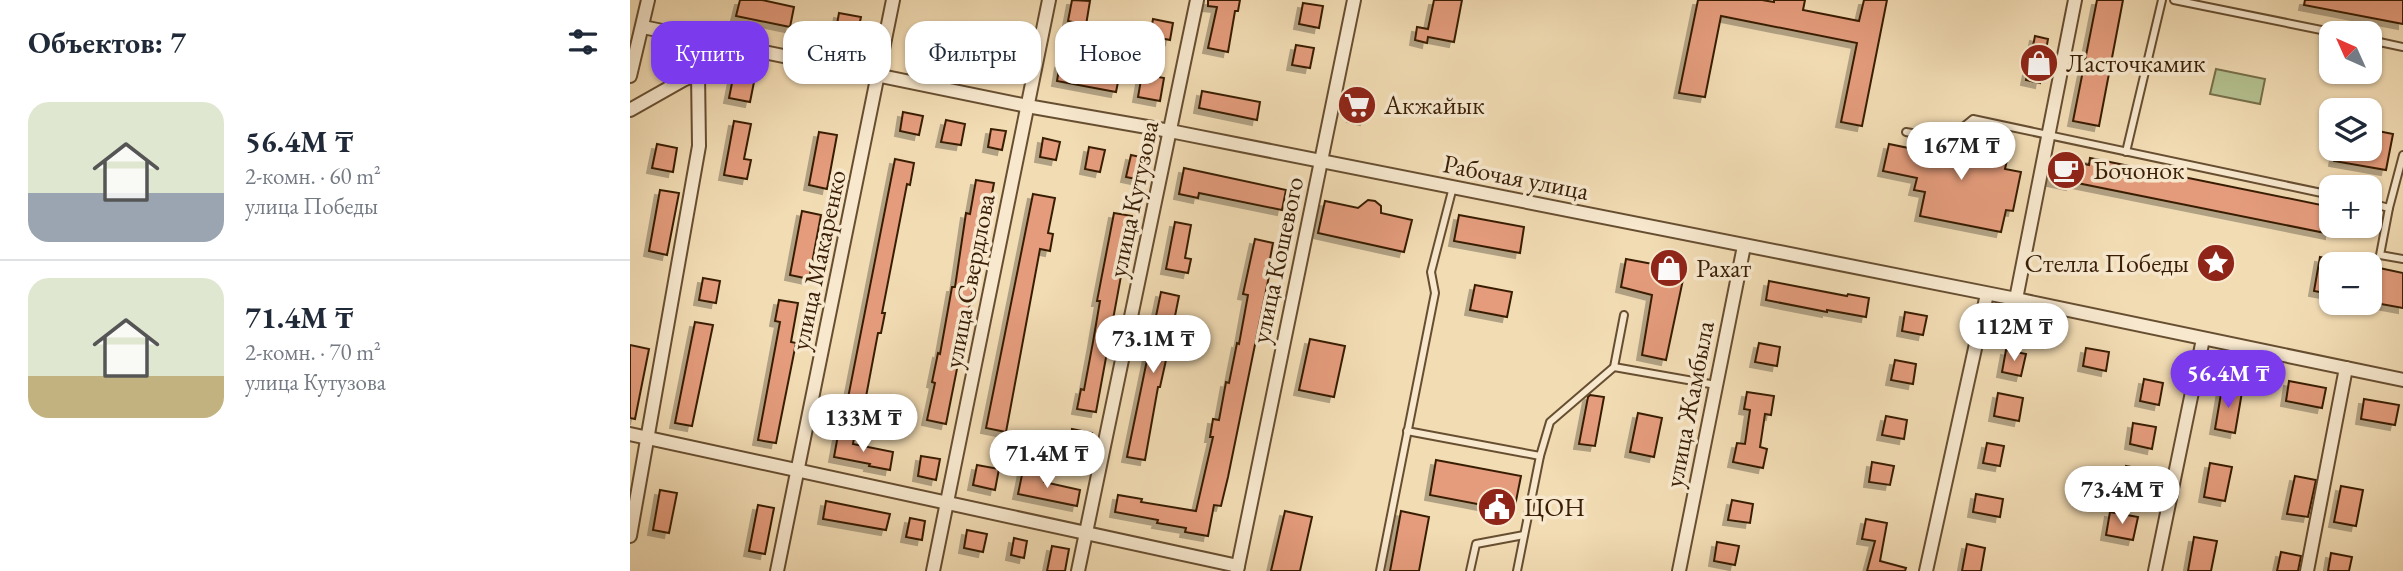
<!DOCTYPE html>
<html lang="ru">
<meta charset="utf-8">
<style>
:root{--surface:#fff;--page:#f6f6f7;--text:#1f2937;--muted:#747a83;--line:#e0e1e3;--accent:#7c3aed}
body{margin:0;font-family:"EB Garamond",serif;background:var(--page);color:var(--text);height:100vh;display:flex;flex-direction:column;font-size:26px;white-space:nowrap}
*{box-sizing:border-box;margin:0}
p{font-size:23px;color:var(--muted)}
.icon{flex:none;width:38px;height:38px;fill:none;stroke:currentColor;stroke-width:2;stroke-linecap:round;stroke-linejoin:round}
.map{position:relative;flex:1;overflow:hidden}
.sheet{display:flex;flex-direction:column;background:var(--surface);width:630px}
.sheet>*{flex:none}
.guide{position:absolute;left:21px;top:21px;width:665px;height:63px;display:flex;gap:14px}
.needle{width:46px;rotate:315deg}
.fabs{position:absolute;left:1689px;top:21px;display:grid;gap:14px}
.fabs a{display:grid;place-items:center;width:63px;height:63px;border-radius:14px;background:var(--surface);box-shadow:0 2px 5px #0004;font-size:35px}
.price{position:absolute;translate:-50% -60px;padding:0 16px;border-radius:24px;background:#fff;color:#222;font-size:23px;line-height:46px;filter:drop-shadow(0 2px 4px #0008)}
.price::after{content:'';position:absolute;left:50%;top:42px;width:21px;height:16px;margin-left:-10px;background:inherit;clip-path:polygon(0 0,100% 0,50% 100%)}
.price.selected{background:var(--accent);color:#fff}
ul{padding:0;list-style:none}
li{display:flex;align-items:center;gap:21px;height:175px;padding:0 28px}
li+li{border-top:2px solid var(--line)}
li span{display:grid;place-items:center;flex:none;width:196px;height:140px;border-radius:21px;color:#555}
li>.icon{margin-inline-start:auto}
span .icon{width:84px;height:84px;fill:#fffc;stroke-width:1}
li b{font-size:30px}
h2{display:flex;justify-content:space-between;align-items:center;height:84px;padding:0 28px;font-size:30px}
.tag{padding:0 24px;border-radius:21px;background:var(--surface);box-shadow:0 2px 5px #0004;font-size:24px;line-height:63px}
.tag.selected{background:var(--accent);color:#fff}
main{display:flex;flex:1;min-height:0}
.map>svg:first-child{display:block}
</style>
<main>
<section class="sheet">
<h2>Объектов: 7<svg class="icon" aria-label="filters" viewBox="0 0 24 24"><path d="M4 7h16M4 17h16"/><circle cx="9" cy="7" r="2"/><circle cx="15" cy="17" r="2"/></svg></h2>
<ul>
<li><span style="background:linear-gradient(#dfe7d0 65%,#9aa5b1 0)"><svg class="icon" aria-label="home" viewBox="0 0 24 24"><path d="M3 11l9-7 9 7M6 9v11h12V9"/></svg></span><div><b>56.4M ₸</b><p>2-комн. · 60 m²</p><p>улица Победы</p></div></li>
<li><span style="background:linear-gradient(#dfe7d0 70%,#c2b280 0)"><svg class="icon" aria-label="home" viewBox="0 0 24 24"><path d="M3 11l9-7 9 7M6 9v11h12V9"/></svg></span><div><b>71.4M ₸</b><p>2-комн. · 70 m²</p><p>улица Кутузова</p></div></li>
</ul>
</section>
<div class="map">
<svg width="1773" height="571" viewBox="0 0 1773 571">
<defs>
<filter id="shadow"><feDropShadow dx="-5" dy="5" stdDeviation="0" flood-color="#0004"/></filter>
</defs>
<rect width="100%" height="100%" fill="#f2dcb4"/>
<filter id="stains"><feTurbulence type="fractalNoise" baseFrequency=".00286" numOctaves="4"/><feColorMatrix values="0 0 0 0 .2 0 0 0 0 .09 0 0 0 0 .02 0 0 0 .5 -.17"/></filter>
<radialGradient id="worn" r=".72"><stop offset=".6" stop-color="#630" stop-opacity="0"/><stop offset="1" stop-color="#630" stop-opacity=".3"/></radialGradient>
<polygon fill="#b5c291" stroke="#77704b" stroke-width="2" points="1586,69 1635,79 1630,104 1580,94"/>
<g fill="#e49c7c" stroke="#391e05" stroke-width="2" filter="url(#shadow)">
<polygon points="110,0 132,0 164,7 160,27 106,16"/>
<polygon points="442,0 460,1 456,25 438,21"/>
<polygon points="578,0 610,0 608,11 605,11 598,52 578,48 587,7 578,6"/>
<polygon points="804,0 832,0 824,42 798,37 797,43 785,40 787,27 798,29"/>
<polygon points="1068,0 1132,0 1144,2 1144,0 1175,0 1173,10 1229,21 1234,0 1257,0 1232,126 1211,122 1227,43 1091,16 1075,97 1049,93"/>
<polygon points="1467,0 1493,0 1469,126 1443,121"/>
<polygon points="1675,0 1773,0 1773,24 1674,5"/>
<polygon points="673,3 693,6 689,28 669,24"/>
<polygon points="209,13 231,17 226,40 205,35"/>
<polygon points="523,19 543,23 540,40 520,36"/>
<polygon points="290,31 309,35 305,55 286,51"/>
<polygon points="1405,36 1418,39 1410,83 1396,80"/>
<polygon points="330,43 349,47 346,63 327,60"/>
<polygon points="666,45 684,48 680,68 662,65"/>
<polygon points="373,51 390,54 387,71 370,68"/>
<polygon points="430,63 490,72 486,92 427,81"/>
<polygon points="104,73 125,77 120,102 99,98"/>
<polygon points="512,74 534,78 530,101 508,97"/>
<polygon points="727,90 741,93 735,120 722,117"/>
<polygon points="572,91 630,102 627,120 569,108"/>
<polygon points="273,112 293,116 289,135 270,131"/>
<polygon points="316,120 335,124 331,145 311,142"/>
<polygon points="104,121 121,124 114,159 121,160 117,179 94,175"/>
<polygon points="361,129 376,131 372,150 358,147"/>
<polygon points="1743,130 1763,134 1756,170 1704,161 1706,149 1740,149 1740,133 1742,134"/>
<polygon points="189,132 207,135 197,189 179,185"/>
<polygon points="1331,136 1380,146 1375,169 1391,172 1383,211 1376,210 1371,232 1290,216 1295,192 1284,190 1287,178 1253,171 1259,144 1327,158"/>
<polygon points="413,138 430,142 426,160 410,157"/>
<polygon points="27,144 47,148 43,172 22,168"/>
<polygon points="459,147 475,150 470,172 455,169"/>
<polygon points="501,155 515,158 511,180 496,177"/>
<polygon points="1427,158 1459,165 1460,158 1701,207 1700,234 1442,182 1441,185 1422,181"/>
<polygon points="265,159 284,163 280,185 277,184 252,313 255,313 251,333 248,333 235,402 218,398"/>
<polygon points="554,168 656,190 652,210 569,193 568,198 549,194"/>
<polygon points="346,180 364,183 316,424 297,420 305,383 302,382 308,353 310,354 322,287 325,287 336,213 340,214"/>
<polygon points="30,190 49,193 37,255 19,251"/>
<polygon points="403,194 425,198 418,233 423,234 420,251 410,249 376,432 356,428"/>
<polygon points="738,200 745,201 751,206 751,213 782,220 774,252 688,233 695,201 728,208"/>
<polygon points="172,211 191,215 179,279 160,275"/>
<polygon points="484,213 502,216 466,412 447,409 451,389 454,390 463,342 470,301 467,301"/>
<polygon points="829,215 894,227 890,253 824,241"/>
<polygon points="545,222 561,225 555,258 561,259 558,273 536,269"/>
<polygon points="625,239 643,243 637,275 639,276 598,477 591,506 584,505 578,536 555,532 556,528 527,523 528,520 485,512 488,495 512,499 511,502 566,511 583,437 580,437 583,419 589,420 596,382 599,383 607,343 609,344 618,295 613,294"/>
<polygon points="1690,257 1701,259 1701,294 1684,291"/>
<polygon points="996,259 1055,270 1036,360 1012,355 1022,295 991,287"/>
<polygon points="1740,266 1773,273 1773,308 1740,302"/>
<polygon points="73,278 90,281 86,303 69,300"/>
<polygon points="1139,281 1217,296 1218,294 1239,298 1236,317 1197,310 1197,312 1136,300"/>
<polygon points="845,285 882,292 877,317 840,310"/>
<polygon points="531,292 549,296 538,351 530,387 528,387 515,460 497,457"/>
<polygon points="149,300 168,303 161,342 166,343 146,443 128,440 150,322 145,321"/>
<polygon points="1275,312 1297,316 1293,335 1272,331"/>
<polygon points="65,322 83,325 62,426 45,423"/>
<polygon points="680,339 715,346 704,397 669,390"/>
<polygon points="1129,343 1150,347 1147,366 1125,362"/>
<polygon points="0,345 19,349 5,419 0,418"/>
<polygon points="1456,348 1479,352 1476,371 1453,366"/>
<polygon points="1376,350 1396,354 1391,376 1372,372"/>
<polygon points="1265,360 1286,364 1283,384 1261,380"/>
<polygon points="1514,379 1533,383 1529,405 1510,401"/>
<polygon points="1659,381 1696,388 1692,408 1656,401"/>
<polygon points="1592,388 1612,392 1605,433 1585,429"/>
<polygon points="1117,392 1144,396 1141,415 1135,414 1130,447 1137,449 1133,468 1103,462 1107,443 1115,444 1120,410 1114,409"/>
<polygon points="1368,393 1393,398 1389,421 1364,416"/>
<polygon points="960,395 974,397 965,446 949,444 958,397"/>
<polygon points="1734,399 1769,405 1765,425 1731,419"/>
<polygon points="1008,413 1032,418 1024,457 1000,452"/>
<polygon points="1256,416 1277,420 1274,439 1252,435"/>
<polygon points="1503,423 1526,427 1522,449 1500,444"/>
<polygon points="442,429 462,433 457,456 437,452"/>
<polygon points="208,435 224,438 223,444 263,452 260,470 239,466 240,464 204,457"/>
<polygon points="1357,443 1374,446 1370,466 1353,463"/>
<polygon points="291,456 310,459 306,480 288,476"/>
<polygon points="806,460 891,476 884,511 800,495"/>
<polygon points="1242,462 1264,466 1260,485 1239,482"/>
<polygon points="1580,463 1602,467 1595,501 1574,497"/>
<polygon points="347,465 369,469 365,490 343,485"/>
<polygon points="1496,466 1517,470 1514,490 1492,486"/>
<polygon points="393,470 415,475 414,482 450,490 447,506 388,494"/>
<polygon points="1665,476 1686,480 1678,517 1657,514"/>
<polygon points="1711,486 1733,490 1726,526 1704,522"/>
<polygon points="30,490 47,493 39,533 23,530"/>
<polygon points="1346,494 1373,499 1370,517 1343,512"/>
<polygon points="1102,500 1123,504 1120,523 1098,520"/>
<polygon points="196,501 260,514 256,530 193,519"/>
<polygon points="128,505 144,508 135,554 119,551"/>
<polygon points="655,511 682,517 670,571 641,571"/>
<polygon points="771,511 799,517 789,571 760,571"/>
<polygon points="1480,512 1508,517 1503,540 1476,535"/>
<polygon points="280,518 295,521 292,540 276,537"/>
<polygon points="1236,519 1257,523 1250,561 1276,568 1275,571 1237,571 1245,541 1232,539"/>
<polygon points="337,530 357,534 353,552 334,548"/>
<polygon points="1564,537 1587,541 1581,571 1558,571"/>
<polygon points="384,538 397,541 394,558 381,555"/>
<polygon points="1087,542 1109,546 1105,565 1084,561"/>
<polygon points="1337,544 1355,548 1351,571 1332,571"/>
<polygon points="422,546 439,549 435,571 417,571"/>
<polygon points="1651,552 1671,556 1668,571 1647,571"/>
<polygon points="1701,553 1722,557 1719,571 1698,571"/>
</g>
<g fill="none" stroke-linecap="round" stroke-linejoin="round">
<g stroke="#674e31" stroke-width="10">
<g id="lane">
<polyline points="1544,0 1706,33"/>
<polyline points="1740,40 1773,47"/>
<path d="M1276,132C1308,137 1317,142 1343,119L1701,195"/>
<polyline points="1496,152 1532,0"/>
<polyline points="1740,203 1759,208 1750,255 1773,259"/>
<polyline points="1759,208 1773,155"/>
<polyline points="984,367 1086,385"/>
<polyline points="777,431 910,456"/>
<polyline points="750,571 805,293 801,272 823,187"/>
<polyline points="840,571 846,544 894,535"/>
<polyline points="887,571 910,456 920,422 984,367 994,315"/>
</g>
</g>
<g stroke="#674e31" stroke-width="16">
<g id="street">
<polyline points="13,27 124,50"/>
<polyline points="0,76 18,0"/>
<polyline points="0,110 53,80 124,50 397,106 540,131 1386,299 1773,380"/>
<polyline points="1386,299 1445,0"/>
<polyline points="0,434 608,566"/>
<polyline points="0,536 69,146 68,73"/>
<polyline points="147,571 263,0"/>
<polyline points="303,571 419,0"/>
<polyline points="448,571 567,0"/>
<polyline points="607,571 724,0"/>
<polyline points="1049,571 1114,246"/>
<polyline points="1296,571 1357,294"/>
<polyline points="1525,571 1573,339"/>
<polyline points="1677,571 1716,368"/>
</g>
</g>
<use href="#lane" stroke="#f7e8ce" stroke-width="6"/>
<use href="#street" stroke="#f7e8ce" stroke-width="12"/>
</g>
<defs>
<g id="shop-disc" transform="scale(2.0125)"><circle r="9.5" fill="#8f2418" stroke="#f7e8ce"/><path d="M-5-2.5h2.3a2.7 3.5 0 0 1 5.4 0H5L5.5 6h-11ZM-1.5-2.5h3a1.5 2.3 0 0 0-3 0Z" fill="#fff"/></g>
<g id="supermarket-disc" transform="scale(2.0125)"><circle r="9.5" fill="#8f2418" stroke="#f7e8ce"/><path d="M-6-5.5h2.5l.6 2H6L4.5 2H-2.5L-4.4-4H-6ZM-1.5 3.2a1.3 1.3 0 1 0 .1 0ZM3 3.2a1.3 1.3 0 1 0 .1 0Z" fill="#fff"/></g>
<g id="cafe-disc" transform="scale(2.0125)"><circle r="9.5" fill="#8f2418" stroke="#f7e8ce"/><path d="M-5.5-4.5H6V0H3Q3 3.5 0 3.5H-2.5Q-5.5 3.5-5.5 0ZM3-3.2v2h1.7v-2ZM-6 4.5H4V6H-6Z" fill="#fff"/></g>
<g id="sight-disc" transform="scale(2.0125)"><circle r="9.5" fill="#8f2418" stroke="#f7e8ce"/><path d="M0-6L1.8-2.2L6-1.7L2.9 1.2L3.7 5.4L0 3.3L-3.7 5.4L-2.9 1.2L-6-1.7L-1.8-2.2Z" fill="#fff"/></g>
<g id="civic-disc" transform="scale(2.0125)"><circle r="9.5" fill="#8f2418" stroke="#f7e8ce"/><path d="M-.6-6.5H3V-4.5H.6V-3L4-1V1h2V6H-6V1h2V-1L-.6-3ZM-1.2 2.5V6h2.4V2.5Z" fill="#fff"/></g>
</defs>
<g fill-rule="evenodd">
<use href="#shop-disc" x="1409" y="63"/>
<use href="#supermarket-disc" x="727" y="105"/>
<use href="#cafe-disc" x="1436" y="170"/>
<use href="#sight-disc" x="1586" y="263"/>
<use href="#shop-disc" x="1039" y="268"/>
<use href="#civic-disc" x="867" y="507"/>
</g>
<g text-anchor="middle" stroke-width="7" stroke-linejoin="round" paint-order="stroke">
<g font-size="26" fill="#391e05" stroke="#f7e8ce" text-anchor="start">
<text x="1436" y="72">Ласточкамик</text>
<text x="754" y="114">Акжайык</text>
<text x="1463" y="179">Бочонок</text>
<text x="1559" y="272" text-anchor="end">Стелла Победы</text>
<text x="1066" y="277">Рахат</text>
<text x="894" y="516">ЦОН</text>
</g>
<g font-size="26" fill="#391e05" stroke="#f7e8ce">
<text transform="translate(886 177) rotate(11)" y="9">Рабочая улица</text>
<text transform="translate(503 199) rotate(-78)" y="9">улица Кутузова</text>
<text transform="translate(188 260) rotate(-78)" y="9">улица Макаренко</text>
<text transform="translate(647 260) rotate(-78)" y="9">улица Кошевого</text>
<text transform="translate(339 281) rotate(-79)" y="9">улица Свердлова</text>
<text transform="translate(1059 404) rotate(-79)" y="9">улица Жамбыла</text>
</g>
</g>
<rect width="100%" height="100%" filter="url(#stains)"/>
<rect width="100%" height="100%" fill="url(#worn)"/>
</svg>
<div class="fabs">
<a><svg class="needle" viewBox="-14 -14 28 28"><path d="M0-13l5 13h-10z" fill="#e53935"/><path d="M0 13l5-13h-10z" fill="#747a83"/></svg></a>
<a><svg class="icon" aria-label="layers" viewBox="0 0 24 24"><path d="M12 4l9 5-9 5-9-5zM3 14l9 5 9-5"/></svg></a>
<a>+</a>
<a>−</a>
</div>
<b class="price" style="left:1331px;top:182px">167M ₸</b>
<b class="price" style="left:1384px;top:363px">112M ₸</b>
<b class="price" style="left:523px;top:375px">73.1M ₸</b>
<b class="price selected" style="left:1598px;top:410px">56.4M ₸</b>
<b class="price" style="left:233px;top:454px">133M ₸</b>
<b class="price" style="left:417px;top:490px">71.4M ₸</b>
<b class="price" style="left:1492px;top:526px">73.4M ₸</b>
<div class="guide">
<a class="tag selected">Купить</a>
<a class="tag">Снять</a>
<a class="tag">Фильтры</a>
<a class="tag">Новое</a>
</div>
</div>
</main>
